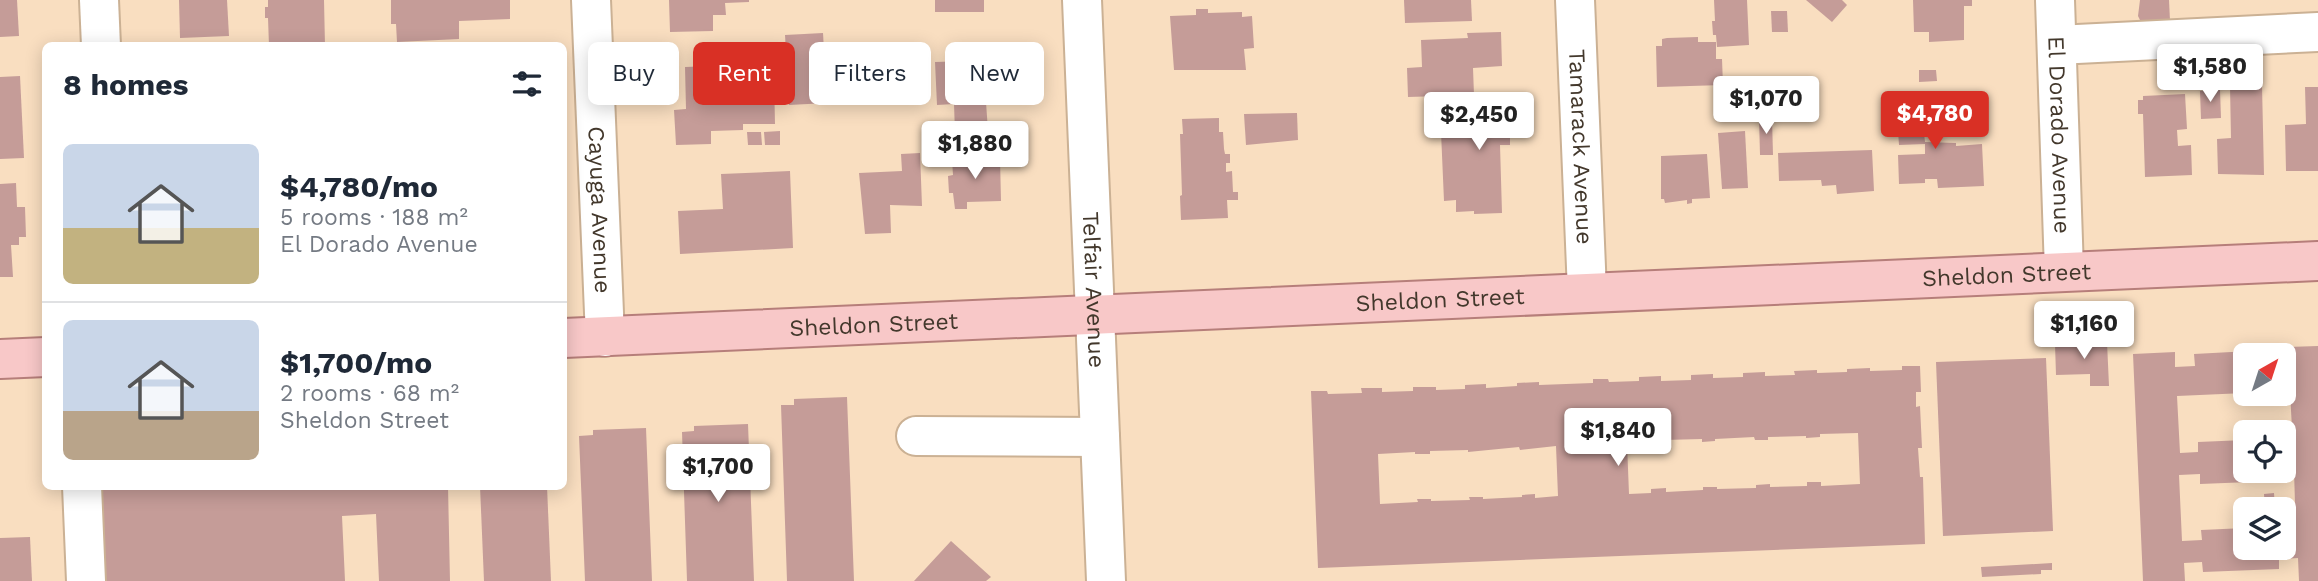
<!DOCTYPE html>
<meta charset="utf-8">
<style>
:root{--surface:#fff;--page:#f2f2f3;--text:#1f2937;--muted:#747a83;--line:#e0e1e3;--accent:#d93025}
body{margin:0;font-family:"Work Sans",sans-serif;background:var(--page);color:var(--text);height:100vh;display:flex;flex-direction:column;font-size:26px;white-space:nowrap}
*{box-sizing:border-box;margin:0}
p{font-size:23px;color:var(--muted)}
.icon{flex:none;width:38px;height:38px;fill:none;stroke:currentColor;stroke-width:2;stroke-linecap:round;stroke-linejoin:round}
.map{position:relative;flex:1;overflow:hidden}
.panel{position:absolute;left:42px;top:42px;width:525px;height:448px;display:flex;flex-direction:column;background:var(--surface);border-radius:10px;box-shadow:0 4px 18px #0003}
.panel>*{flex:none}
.top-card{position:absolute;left:588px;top:42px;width:665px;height:63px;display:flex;gap:14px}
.needle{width:46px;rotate:39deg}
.buttons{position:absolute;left:2233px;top:343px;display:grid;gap:14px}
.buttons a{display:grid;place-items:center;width:63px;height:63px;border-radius:10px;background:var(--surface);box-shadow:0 4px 18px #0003;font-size:35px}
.price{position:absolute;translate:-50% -60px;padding:0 16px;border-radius:7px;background:#fff;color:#222;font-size:23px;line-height:46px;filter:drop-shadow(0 2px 4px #0008)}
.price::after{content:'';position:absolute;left:50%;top:42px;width:21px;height:16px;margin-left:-10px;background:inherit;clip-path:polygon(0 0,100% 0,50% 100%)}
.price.on{background:var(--accent);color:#fff}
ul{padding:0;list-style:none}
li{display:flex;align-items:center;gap:21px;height:175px;padding:0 21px}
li+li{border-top:2px solid var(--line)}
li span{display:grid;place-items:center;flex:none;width:196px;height:140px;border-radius:10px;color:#555}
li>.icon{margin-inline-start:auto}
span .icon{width:84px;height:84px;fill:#fffc;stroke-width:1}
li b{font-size:30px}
h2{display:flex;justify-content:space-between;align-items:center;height:84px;padding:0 21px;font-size:30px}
.pill{padding:0 24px;border-radius:10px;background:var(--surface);box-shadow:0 4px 18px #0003;font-size:24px;line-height:63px}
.pill.on{background:var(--accent);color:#fff}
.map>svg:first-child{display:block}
</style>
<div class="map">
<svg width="2318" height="581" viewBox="0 0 2318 581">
<rect width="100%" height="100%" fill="#f9dec0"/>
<g fill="#c59c98" fill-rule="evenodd">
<polygon points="0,0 17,0 19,36 0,37"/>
<polygon points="179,0 227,0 229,36 180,38"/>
<polygon points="268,0 324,0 325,46 269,46 268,18 265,18 265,7 268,7"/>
<polygon points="391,0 510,0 510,19 459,21 459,39 397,42 396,24 391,24"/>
<polygon points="669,0 749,0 749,2 725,3 726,15 713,15 713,31 670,32"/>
<rect x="935" y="0" width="49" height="12"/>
<polygon points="1404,0 1471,0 1472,21 1405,23"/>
<polygon points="1714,0 1747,0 1749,45 1717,47 1716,35 1713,35 1712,21 1715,21"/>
<polygon points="1806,0 1842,0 1847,5 1832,22"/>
<polygon points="1913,0 1972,0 1972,6 1964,6 1964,40 1929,42 1929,32 1914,32"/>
<polygon points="2140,0 2169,0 2170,21 2141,22 2138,16"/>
<polygon points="1196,9 1208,9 1208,13 1242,12 1242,17 1252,16 1254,48 1244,49 1246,70 1174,70 1170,16 1196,15"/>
<polygon points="1771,11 1787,11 1788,32 1772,32"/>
<polygon points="1501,32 1502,66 1473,68 1474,95 1408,97 1407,68 1422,67 1421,40 1468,38 1467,33"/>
<polygon points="823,33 827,103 789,105 785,35"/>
<polygon points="1698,37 1698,42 1716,42 1716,59 1722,59 1723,85 1657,87 1656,46 1662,46 1662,39 1667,38"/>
<polygon points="914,47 916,75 885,78 882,50"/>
<polygon points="2191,59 2192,85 2182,86 2181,60"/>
<polygon points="997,60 998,102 986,102 988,131 955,133 954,104 937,105 935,62"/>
<polygon points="740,65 740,72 762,72 762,78 774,77 775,124 743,124 743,130 711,131 711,144 676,145 674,110 686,109 685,67"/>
<polygon points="1919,70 1936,70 1937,81 1919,82"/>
<polygon points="20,76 24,158 0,159 0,77"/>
<polygon points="2262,85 2264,175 2218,174 2217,139 2231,138 2230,86"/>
<polygon points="2305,87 2318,87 2318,171 2286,171 2285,125 2306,124"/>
<polygon points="2220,90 2221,118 2201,119 2200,91"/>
<polygon points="2185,94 2187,129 2177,130 2178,146 2191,145 2192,175 2145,177 2143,114 2138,114 2138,100 2143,100 2143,96"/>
<polygon points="1936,101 1938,132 1924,133 1925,142 1956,143 1956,146 1982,144 1984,186 1938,188 1937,179 1925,179 1925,183 1899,184 1898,155 1925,154 1925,144 1899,145 1896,103"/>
<polygon points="1530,102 1532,136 1510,137 1510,145 1500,145 1502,213 1474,214 1474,211 1456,212 1456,200 1444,201 1441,132 1437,132 1437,110 1465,109 1465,105"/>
<polygon points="1297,113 1298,140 1246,145 1244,114"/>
<polygon points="1219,118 1219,132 1223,132 1224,149 1225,154 1230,154 1230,163 1226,163 1226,172 1232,171 1233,192 1238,192 1238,200 1227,200 1228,218 1181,220 1180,196 1182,195 1180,134 1183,134 1182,119"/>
<polygon points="1759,118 1772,118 1773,155 1760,155"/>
<polygon points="780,131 780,145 765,145 764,132"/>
<polygon points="1745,131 1748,188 1722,189 1718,133"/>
<polygon points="747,132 761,132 762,145 748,145"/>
<polygon points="1872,150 1874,191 1837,194 1836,185 1822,186 1821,180 1779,181 1778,153"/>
<polygon points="920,153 922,206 890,205 891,233 865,234 859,173 902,171 901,154"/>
<polygon points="1707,154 1710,198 1692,199 1692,203 1687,204 1687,200 1665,203 1664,199 1661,199 1661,156"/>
<polygon points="1000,158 1001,201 967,202 967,209 955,209 953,193 949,193 948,176 953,175 952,160"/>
<polygon points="790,171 793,248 680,254 678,211 723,209 721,174"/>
<polygon points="16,183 17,207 25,207 26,237 19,237 19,245 11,245 13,277 0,277 0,184"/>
<polygon points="2091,339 2091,343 2107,342 2109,386 2090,386 2090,374 2056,375 2055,344 2082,343 2082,340"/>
<polygon points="2318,346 2318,581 2299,581 2298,558 2279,559 2279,569 2203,572 2202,562 2184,563 2185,581 2143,581 2133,354 2175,352 2175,367 2195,366 2194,354 2269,350 2269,355 2245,355 2245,393 2177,396 2180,453 2198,452 2198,442 2245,440 2245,471 2275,471 2275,481 2200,484 2200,474 2179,475 2182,541 2202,540 2201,530 2245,528 2245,548 2284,548 2284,537 2296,537 2294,470 2284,470 2284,449 2293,448 2290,391 2284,391 2284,362 2289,362 2288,347"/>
<polygon points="2046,358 2053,531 1943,536 1936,362"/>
<path d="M1902,366H1920L1921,392H1916V407L1920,406L1922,448H1918L1920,477H1923L1925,544L1318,568L1311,391H1327L1328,394L1362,393L1361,388H1382V392L1413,391V387H1436V390L1465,389V385L1486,384V388L1517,386V383L1539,382V385L1593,383V379H1608L1609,382L1639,381V377L1661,376V381L1691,380V375L1713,374V378L1743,377V373L1765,372V376L1795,375L1794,371L1817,370V373L1847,372V369L1870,368V371L1902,370ZM1858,433L1860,484L1821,486V482H1807V486L1770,487V484L1756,485V488L1717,489V487H1703V490L1666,492V488L1651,489V493L1629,494L1627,443H1664V440L1702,439V442L1715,441V439L1754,437L1755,440H1768V437L1806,436V438L1820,437V434ZM1556,446L1558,496L1535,498V494L1522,495V497L1483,499V497H1469L1470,500L1431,501V499H1417L1418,502L1380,504L1378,454L1415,452V454H1430V451L1468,450V452L1519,447L1520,450Z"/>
<polygon points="847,397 854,581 787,581 781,405 794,405 794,399"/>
<polygon points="748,424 754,581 687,581 682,432 694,431 694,426"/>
<polygon points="646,428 652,581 585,581 579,436 593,435 593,430"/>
<polygon points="448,486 450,581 379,581 376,514 342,516 345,581 105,581 102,487"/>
<polygon points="480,486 547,486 551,581 484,581"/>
<polygon points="2274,493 2275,509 2265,509 2264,494"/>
<polygon points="30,537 32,581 0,581 0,538"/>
<polygon points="951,541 991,577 986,581 914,581"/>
<polygon points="2052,563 2052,570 2041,570 2041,574 1982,577 1981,567"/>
</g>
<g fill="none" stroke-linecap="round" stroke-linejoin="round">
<g stroke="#cbb194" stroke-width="42">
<g id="minor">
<polyline points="99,0 101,46"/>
<path id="s1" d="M591,0L605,337"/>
<path id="s2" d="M1082,0L1106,581"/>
<path id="s3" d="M1575,0L1587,292"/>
<path id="s4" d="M2055,0L2064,271"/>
<polyline points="2057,45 2318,32"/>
<polyline points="916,436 1100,437"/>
<polyline points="82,486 86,581"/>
</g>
</g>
<g stroke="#b67e7a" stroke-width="42">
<g id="major">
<path id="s5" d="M564,338L2318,261"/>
<polyline points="0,359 46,357"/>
</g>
</g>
<use href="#minor" stroke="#fff" stroke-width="38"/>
<use href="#major" stroke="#f8c8c8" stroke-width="38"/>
</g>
<g text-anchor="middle" stroke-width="5" stroke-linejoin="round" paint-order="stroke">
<g font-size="23" fill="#43382c" stroke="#feeedc">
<text dy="8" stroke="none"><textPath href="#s4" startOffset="135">El Dorado Avenue</textPath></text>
<text dy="8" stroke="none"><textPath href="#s3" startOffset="147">Tamarack Avenue</textPath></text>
<text dy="8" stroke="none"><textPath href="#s1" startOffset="210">Cayuga Avenue</textPath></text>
<text dy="8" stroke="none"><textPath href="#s5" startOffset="1444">Sheldon Street</textPath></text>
<text dy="8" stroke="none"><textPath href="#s2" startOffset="290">Telfair Avenue</textPath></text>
<text dy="8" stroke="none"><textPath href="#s5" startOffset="877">Sheldon Street</textPath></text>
<text dy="8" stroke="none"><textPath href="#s5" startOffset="310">Sheldon Street</textPath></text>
</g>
</g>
</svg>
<div class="buttons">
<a><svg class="needle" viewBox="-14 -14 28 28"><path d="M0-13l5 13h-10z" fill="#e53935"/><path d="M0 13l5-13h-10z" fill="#747a83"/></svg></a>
<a><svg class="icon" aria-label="locate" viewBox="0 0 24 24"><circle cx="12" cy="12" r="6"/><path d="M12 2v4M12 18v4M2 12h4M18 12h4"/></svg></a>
<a><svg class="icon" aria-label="layers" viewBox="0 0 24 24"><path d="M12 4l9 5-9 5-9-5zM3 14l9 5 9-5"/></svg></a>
</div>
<b class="price" style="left:2210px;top:104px">$1,580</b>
<b class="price" style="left:1766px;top:136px">$1,070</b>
<b class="price on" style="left:1935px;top:151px">$4,780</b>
<b class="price" style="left:1479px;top:152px">$2,450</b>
<b class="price" style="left:975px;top:181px">$1,880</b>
<b class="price" style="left:2084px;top:361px">$1,160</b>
<b class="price" style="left:1618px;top:468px">$1,840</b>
<b class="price" style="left:718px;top:504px">$1,700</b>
<div class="top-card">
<a class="pill">Buy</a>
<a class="pill on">Rent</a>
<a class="pill">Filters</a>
<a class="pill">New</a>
</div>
<section class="panel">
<h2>8 homes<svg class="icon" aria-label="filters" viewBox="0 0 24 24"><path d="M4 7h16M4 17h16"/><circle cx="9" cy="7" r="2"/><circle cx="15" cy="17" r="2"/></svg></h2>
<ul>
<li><span style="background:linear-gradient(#c9d6e8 60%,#c2b280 0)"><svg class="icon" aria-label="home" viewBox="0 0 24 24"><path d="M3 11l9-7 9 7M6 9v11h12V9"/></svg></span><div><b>$4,780/mo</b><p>5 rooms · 188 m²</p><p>El Dorado Avenue</p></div></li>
<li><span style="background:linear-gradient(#c9d6e8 65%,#b9a48a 0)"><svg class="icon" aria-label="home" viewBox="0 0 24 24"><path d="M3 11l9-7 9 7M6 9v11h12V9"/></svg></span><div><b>$1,700/mo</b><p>2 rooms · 68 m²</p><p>Sheldon Street</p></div></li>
</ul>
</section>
</div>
